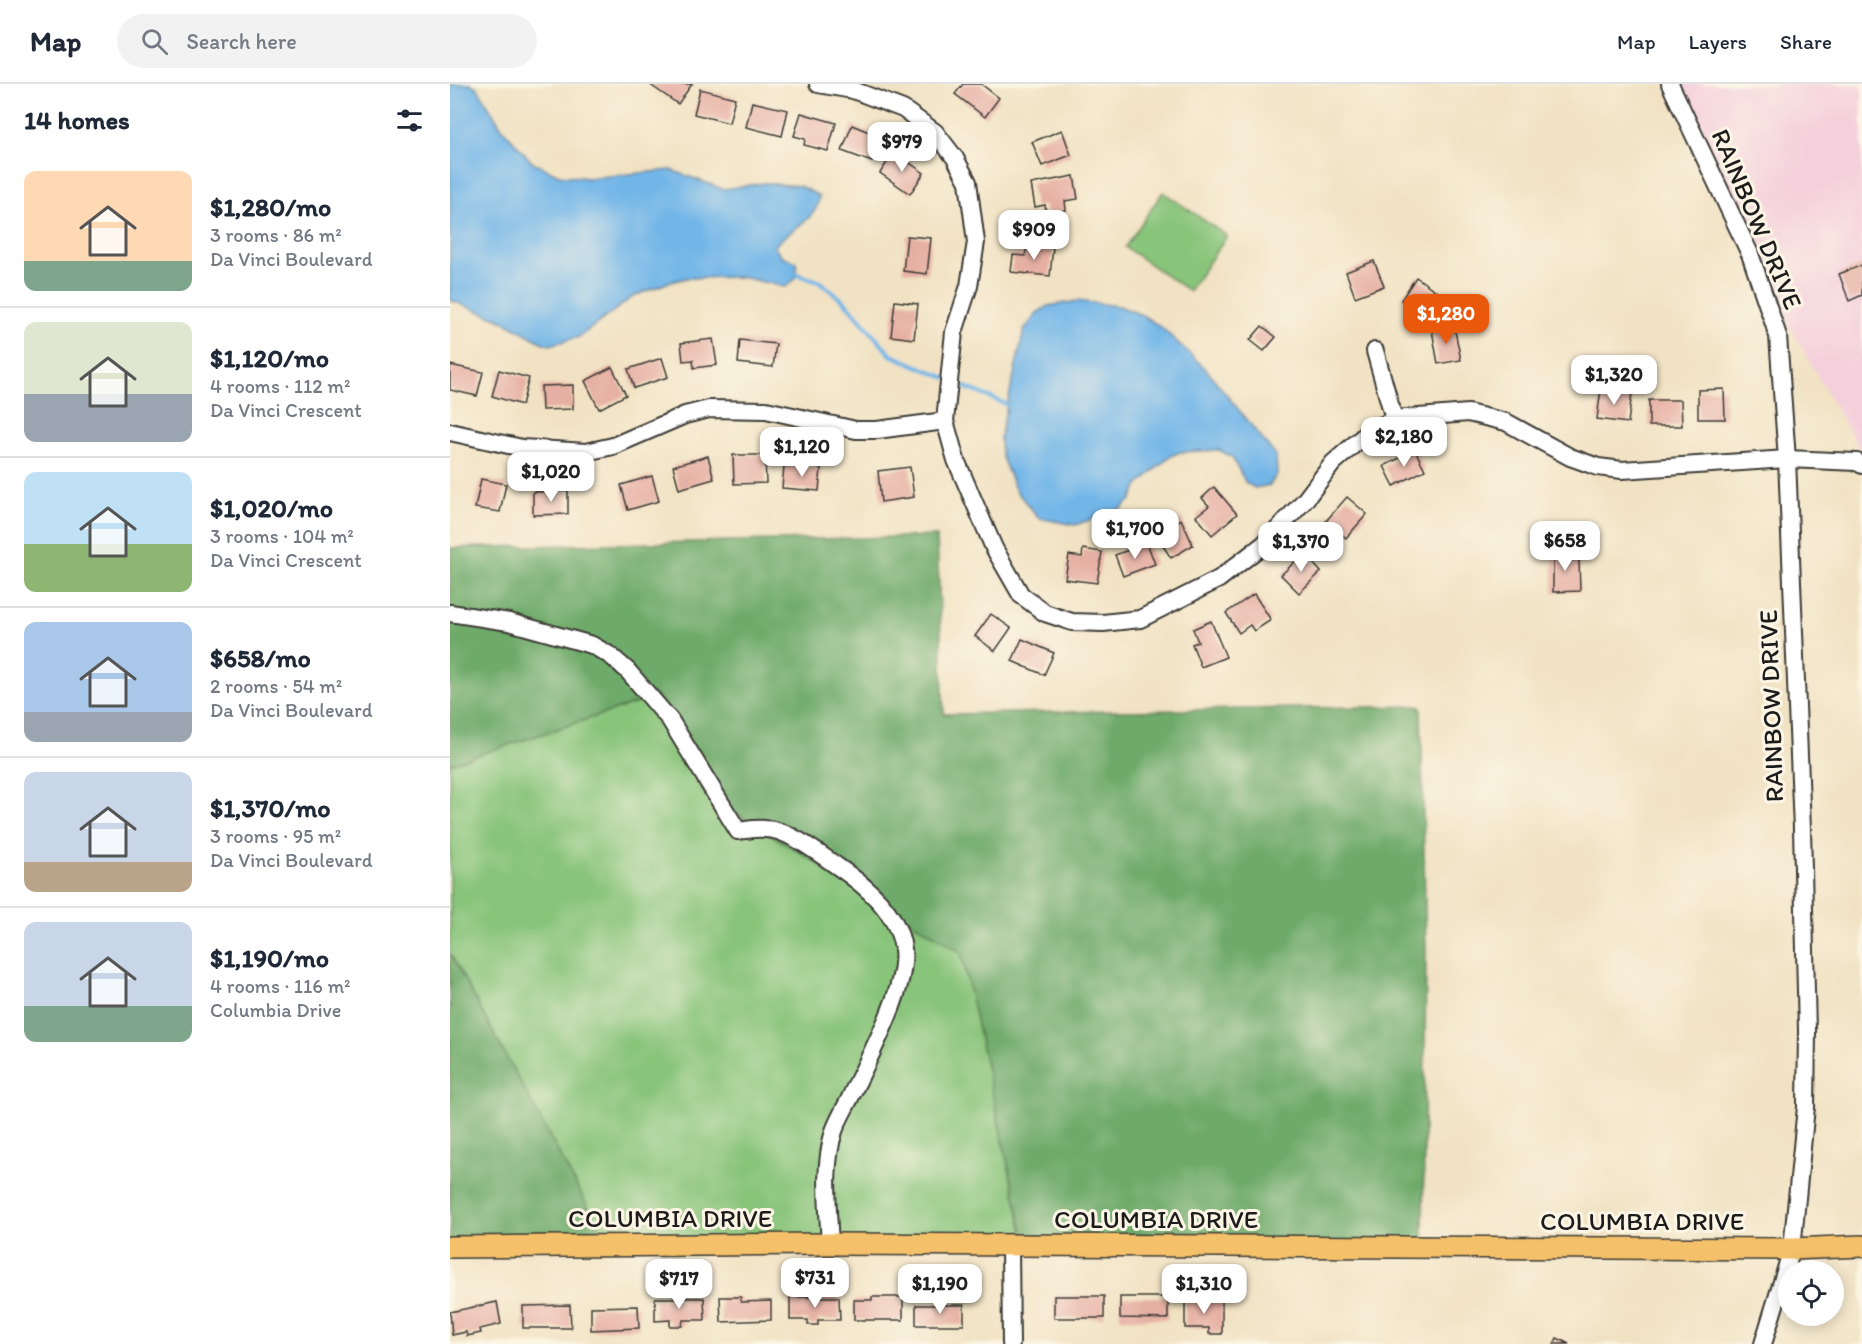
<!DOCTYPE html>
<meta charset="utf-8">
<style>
:root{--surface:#fff;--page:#f2f2f3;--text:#1f2937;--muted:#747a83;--line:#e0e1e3;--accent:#ea580c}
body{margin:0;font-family:Itim,sans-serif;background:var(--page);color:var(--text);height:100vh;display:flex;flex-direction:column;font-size:22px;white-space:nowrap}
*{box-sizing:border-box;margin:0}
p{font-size:20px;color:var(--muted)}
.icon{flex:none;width:33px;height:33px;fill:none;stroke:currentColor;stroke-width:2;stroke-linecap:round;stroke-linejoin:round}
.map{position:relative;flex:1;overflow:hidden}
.drawer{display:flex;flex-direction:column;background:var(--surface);width:450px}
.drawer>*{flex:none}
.buttons{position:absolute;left:1328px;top:1176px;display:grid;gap:12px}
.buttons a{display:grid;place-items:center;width:66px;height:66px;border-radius:50%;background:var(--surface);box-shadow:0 3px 15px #0003;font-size:30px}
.price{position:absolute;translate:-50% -51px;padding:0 14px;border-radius:12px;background:#fff;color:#222;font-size:20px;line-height:39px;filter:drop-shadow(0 2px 3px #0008)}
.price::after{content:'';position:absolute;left:50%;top:36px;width:18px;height:14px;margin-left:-9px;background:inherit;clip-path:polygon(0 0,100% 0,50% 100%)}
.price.current{background:var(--accent);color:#fff}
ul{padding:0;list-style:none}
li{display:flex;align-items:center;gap:18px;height:150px;padding:0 24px}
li+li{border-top:2px solid var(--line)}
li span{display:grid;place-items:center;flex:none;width:168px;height:120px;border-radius:12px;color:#555}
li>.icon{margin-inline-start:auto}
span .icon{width:72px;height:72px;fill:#fffc;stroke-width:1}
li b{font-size:26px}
h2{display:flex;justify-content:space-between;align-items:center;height:72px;padding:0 24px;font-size:26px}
header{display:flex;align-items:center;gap:36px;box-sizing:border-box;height:84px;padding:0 30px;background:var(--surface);border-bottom:2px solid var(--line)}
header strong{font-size:28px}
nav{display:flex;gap:33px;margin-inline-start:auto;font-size:21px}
.search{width:420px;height:54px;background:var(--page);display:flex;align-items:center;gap:15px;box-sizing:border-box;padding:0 21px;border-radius:33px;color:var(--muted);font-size:22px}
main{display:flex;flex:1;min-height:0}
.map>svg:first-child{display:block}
</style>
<header>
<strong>Map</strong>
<div class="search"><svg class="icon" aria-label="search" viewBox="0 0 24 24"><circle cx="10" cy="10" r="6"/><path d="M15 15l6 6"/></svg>Search here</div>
<nav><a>Map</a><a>Layers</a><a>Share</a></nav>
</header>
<main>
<section class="drawer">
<h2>14 homes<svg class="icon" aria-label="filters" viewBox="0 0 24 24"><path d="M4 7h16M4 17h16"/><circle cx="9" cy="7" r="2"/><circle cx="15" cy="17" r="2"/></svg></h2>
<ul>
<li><span style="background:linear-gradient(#ffd9b3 75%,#7fa58c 0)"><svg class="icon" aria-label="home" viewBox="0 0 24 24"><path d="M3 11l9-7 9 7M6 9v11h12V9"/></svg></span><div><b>$1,280/mo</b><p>3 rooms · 86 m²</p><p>Da Vinci Boulevard</p></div></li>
<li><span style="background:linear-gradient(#dfe7d0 60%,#9aa5b1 0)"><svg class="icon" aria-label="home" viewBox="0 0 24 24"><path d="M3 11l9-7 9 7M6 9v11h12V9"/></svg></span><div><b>$1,120/mo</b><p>4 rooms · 112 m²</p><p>Da Vinci Crescent</p></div></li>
<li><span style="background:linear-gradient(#bfe0f5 60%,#8fb573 0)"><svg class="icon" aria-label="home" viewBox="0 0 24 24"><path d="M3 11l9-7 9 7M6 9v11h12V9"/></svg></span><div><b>$1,020/mo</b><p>3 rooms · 104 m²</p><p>Da Vinci Crescent</p></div></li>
<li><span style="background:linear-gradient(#a9c7e8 75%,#9aa5b1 0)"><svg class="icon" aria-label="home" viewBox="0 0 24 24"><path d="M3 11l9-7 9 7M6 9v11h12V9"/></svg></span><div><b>$658/mo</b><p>2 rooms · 54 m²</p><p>Da Vinci Boulevard</p></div></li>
<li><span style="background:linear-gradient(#c9d6e8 75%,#b9a48a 0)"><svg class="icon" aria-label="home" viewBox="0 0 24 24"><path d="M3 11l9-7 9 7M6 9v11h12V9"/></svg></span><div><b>$1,370/mo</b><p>3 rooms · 95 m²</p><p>Da Vinci Boulevard</p></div></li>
<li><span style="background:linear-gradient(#c9d6e8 70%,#7fa58c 0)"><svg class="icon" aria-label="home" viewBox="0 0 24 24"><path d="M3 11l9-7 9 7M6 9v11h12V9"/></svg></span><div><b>$1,190/mo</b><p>4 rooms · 116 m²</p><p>Columbia Drive</p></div></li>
</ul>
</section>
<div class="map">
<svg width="1412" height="1260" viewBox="0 0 1412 1260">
<rect width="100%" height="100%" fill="#fcf5e5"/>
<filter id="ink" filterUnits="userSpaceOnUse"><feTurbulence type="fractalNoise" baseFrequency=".0167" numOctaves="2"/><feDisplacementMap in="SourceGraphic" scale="12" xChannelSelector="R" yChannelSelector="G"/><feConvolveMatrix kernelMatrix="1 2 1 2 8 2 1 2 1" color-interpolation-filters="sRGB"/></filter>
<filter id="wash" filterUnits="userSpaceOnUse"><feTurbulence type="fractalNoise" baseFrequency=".008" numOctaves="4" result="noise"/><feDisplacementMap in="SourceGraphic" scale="24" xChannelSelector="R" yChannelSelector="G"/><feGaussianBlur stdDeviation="1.35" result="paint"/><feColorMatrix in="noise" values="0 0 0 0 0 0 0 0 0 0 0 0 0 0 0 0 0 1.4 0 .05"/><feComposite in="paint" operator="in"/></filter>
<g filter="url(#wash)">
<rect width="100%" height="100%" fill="#f1e2c3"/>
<polygon fill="#f4cfdc" points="1216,0 1412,0 1412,370 1270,119"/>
<g fill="#88c47a" stroke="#52704b" stroke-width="1.5">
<polygon points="713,108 777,152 739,207 675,163"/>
<polygon points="208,612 255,710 511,868 574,1153 158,1160 0,869 0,680"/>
</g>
<g fill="#6eaa6a" stroke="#456343" stroke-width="1.5">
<polygon points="487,452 494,630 971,622 976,868 973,1161 574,1153 511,868 255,710 208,612 0,680 0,464"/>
<polygon points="0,869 158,1160 0,1161"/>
</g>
<g fill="#72b6e8" stroke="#476982" stroke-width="1.5">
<path d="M0,0H21L27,3L52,44L82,78L109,91L138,94L221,86L273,105L315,99L350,102L369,112C369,137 337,145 324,163L332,172L347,178L346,194L336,203L292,193L236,194L217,199L184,212L129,253L100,261L91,258L52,236L0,216Z"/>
<polygon points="627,217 669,222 692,231 711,243 755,284 826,372 827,390 820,401 805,404 796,399 782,373 769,366 730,368 719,373 697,393 687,403 681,416 669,426 625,441 589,434 566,407 551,371 550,353 574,246 588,228 598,222"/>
</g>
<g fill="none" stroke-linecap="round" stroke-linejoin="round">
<g stroke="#72b6e8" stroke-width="4.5">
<polyline points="346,190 370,198 395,218 441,271 496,294"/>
<polyline points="503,298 556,320"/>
</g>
</g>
<g id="blocks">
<g fill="#e6afa3">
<polygon points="199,0 242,0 228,20"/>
<polygon points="513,0 531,0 549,14 535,33 505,10"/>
<polygon points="250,5 285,14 279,39 244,30"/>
<polygon points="302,18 338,26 332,52 296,43"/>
<polygon points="351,29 386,39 378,67 354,61 355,55 344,52"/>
<polygon points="402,41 431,53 422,78 392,67"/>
<polygon points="612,46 621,71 592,82 582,58"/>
<polygon points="444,68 474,89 460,110 430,89"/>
<polygon points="624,92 628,115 615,117 616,126 596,129 595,121 585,123 581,100"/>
<polygon points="457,152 481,154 477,190 453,187"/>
<polygon points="577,161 603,163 600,192 561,188 563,171 575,172"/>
<polygon points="924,177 934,202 905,213 896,188"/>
<polygon points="1412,181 1412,211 1399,217 1389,190"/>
<polygon points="966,193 986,207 971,229 951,216"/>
<polygon points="445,217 468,220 464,255 441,252"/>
<polygon points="812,242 826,253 814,267 800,256"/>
<polygon points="1004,242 1011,276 988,280 982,246"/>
<polygon points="263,255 267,281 244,284 243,276 233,277 231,259"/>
<polygon points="290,256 326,260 323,283 288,279"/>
<polygon points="212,274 218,293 184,304 178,285"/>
<polygon points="0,281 33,288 27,312 0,306"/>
<polygon points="162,283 176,311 149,325 135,297"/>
<polygon points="49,286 79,294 72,321 42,312"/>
<polygon points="123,301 123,325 92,326 91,302"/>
<polygon points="1151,305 1182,309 1178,339 1147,335"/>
<polygon points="1274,305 1275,335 1248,335 1248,306"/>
<polygon points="1199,316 1231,316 1232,342 1199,342"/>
<polygon points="965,366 975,386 944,402 934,382"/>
<polygon points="283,371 315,371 316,399 284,400"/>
<polygon points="258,372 264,395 229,405 223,382"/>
<polygon points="334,382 371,384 369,407 332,404"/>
<polygon points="460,383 464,413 431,418 428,387"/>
<polygon points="202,392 209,417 178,426 171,401"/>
<polygon points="31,395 56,400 50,428 25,424"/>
<polygon points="764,403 787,430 762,451 746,432 759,422 752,414"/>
<polygon points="118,407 118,430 83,431 83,408"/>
<polygon points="897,413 917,430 896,454 876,437"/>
<polygon points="731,435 743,461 721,474 706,451"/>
<polygon points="697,459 705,480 673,492 665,471"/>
<polygon points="633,465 652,468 647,499 615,495 619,471 632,473"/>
<polygon points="1103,465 1122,465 1122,476 1129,476 1130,507 1103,508"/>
<polygon points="854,469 871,488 849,509 831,491"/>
<polygon points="804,510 821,536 804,547 800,541 789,549 776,529"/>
<polygon points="541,530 561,544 545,567 525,552"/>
<polygon points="761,537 776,573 751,583 742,560 748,558 743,545"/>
<polygon points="572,555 604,569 594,591 562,577"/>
<rect x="604" y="1212" width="50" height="22"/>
<polygon points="270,1213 291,1213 291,1218 321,1217 321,1236 271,1238"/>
<polygon points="340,1213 389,1213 390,1236 368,1236 368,1241 358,1241 358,1236 340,1236"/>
<polygon points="422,1213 453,1213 453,1236 404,1236 404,1216 422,1216"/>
<polygon points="670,1213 718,1213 718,1235 670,1234"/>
<polygon points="205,1214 254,1214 255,1236 233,1236 232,1242 220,1242 220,1236 205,1237"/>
<polygon points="735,1216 772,1216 772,1250 759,1250 759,1244 735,1244"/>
<polygon points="47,1218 51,1240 30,1245 31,1249 17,1252 16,1248 2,1251 0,1228"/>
<polygon points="120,1221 121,1244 73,1244 73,1222"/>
<rect x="466" y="1221" width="48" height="20"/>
<polygon points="188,1222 189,1244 141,1246 141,1223"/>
<polygon points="1107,1254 1119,1260 1104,1260"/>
</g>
</g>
</g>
<g filter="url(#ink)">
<use href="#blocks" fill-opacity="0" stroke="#3c3a35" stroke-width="1.5"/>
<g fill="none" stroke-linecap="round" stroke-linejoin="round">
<g stroke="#3c3a35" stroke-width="20">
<g id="minor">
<polyline points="368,0 403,6 453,25 485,48 505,74 518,98 526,158 519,202 504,248 495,337 506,376 544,464 571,511 595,529 622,538 653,539 690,535 769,495 814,460 855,416 883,379 915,351 944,335 1018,329 1056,338 1120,373 1148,383 1172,386 1337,375 1407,378 1412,381"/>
<polyline points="1220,0 1300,170 1328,252 1337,375 1352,745 1357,947 1356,1023 1342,1165 1313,1260"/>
<polyline points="925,267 944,335"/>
<polyline points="0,348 72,364 136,368 163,362 235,331 259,325 316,326 406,346 427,346 495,337"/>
<path d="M0,529L59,538L142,561L161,572L177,586L220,636L288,747C297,746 306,744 315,745C338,745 368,769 387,782C416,802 448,828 453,865C458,905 417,976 400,1014C395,1024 388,1036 384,1047C373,1083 378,1123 380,1160"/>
<polyline points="560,1162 561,1260"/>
</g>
</g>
<g stroke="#3c3a35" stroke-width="24">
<polyline id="major" points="0,1163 380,1160 1342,1165 1412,1162"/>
</g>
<use href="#minor" stroke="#fff" stroke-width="16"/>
<use href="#major" stroke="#f4c16b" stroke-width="21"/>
</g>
</g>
<g text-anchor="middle" stroke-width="6" stroke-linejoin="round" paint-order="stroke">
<g font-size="26" fill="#1c1c1c" stroke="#fcf5e5">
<text transform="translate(1307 135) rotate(67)" y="9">RAINBOW DRIVE</text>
<text transform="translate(1321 622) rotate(-92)" y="9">RAINBOW DRIVE</text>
<text x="220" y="1143">COLUMBIA DRIVE</text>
<text x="706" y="1144">COLUMBIA DRIVE</text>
<text x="1192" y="1146">COLUMBIA DRIVE</text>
</g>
</g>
</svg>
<div class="buttons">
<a><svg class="icon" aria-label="locate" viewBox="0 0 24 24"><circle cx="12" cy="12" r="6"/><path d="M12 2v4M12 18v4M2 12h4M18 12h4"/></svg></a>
</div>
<b class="price" style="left:452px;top:89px">$979</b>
<b class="price" style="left:584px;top:177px">$909</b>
<b class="price current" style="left:996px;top:261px">$1,280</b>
<b class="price" style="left:1164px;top:322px">$1,320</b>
<b class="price" style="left:954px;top:384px">$2,180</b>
<b class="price" style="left:352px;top:394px">$1,120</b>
<b class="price" style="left:101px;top:419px">$1,020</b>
<b class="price" style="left:685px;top:476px">$1,700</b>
<b class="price" style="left:1115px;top:488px">$658</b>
<b class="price" style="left:851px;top:489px">$1,370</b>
<b class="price" style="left:365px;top:1225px">$731</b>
<b class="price" style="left:229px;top:1226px">$717</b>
<b class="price" style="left:490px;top:1231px">$1,190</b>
<b class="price" style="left:754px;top:1231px">$1,310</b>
</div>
</main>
